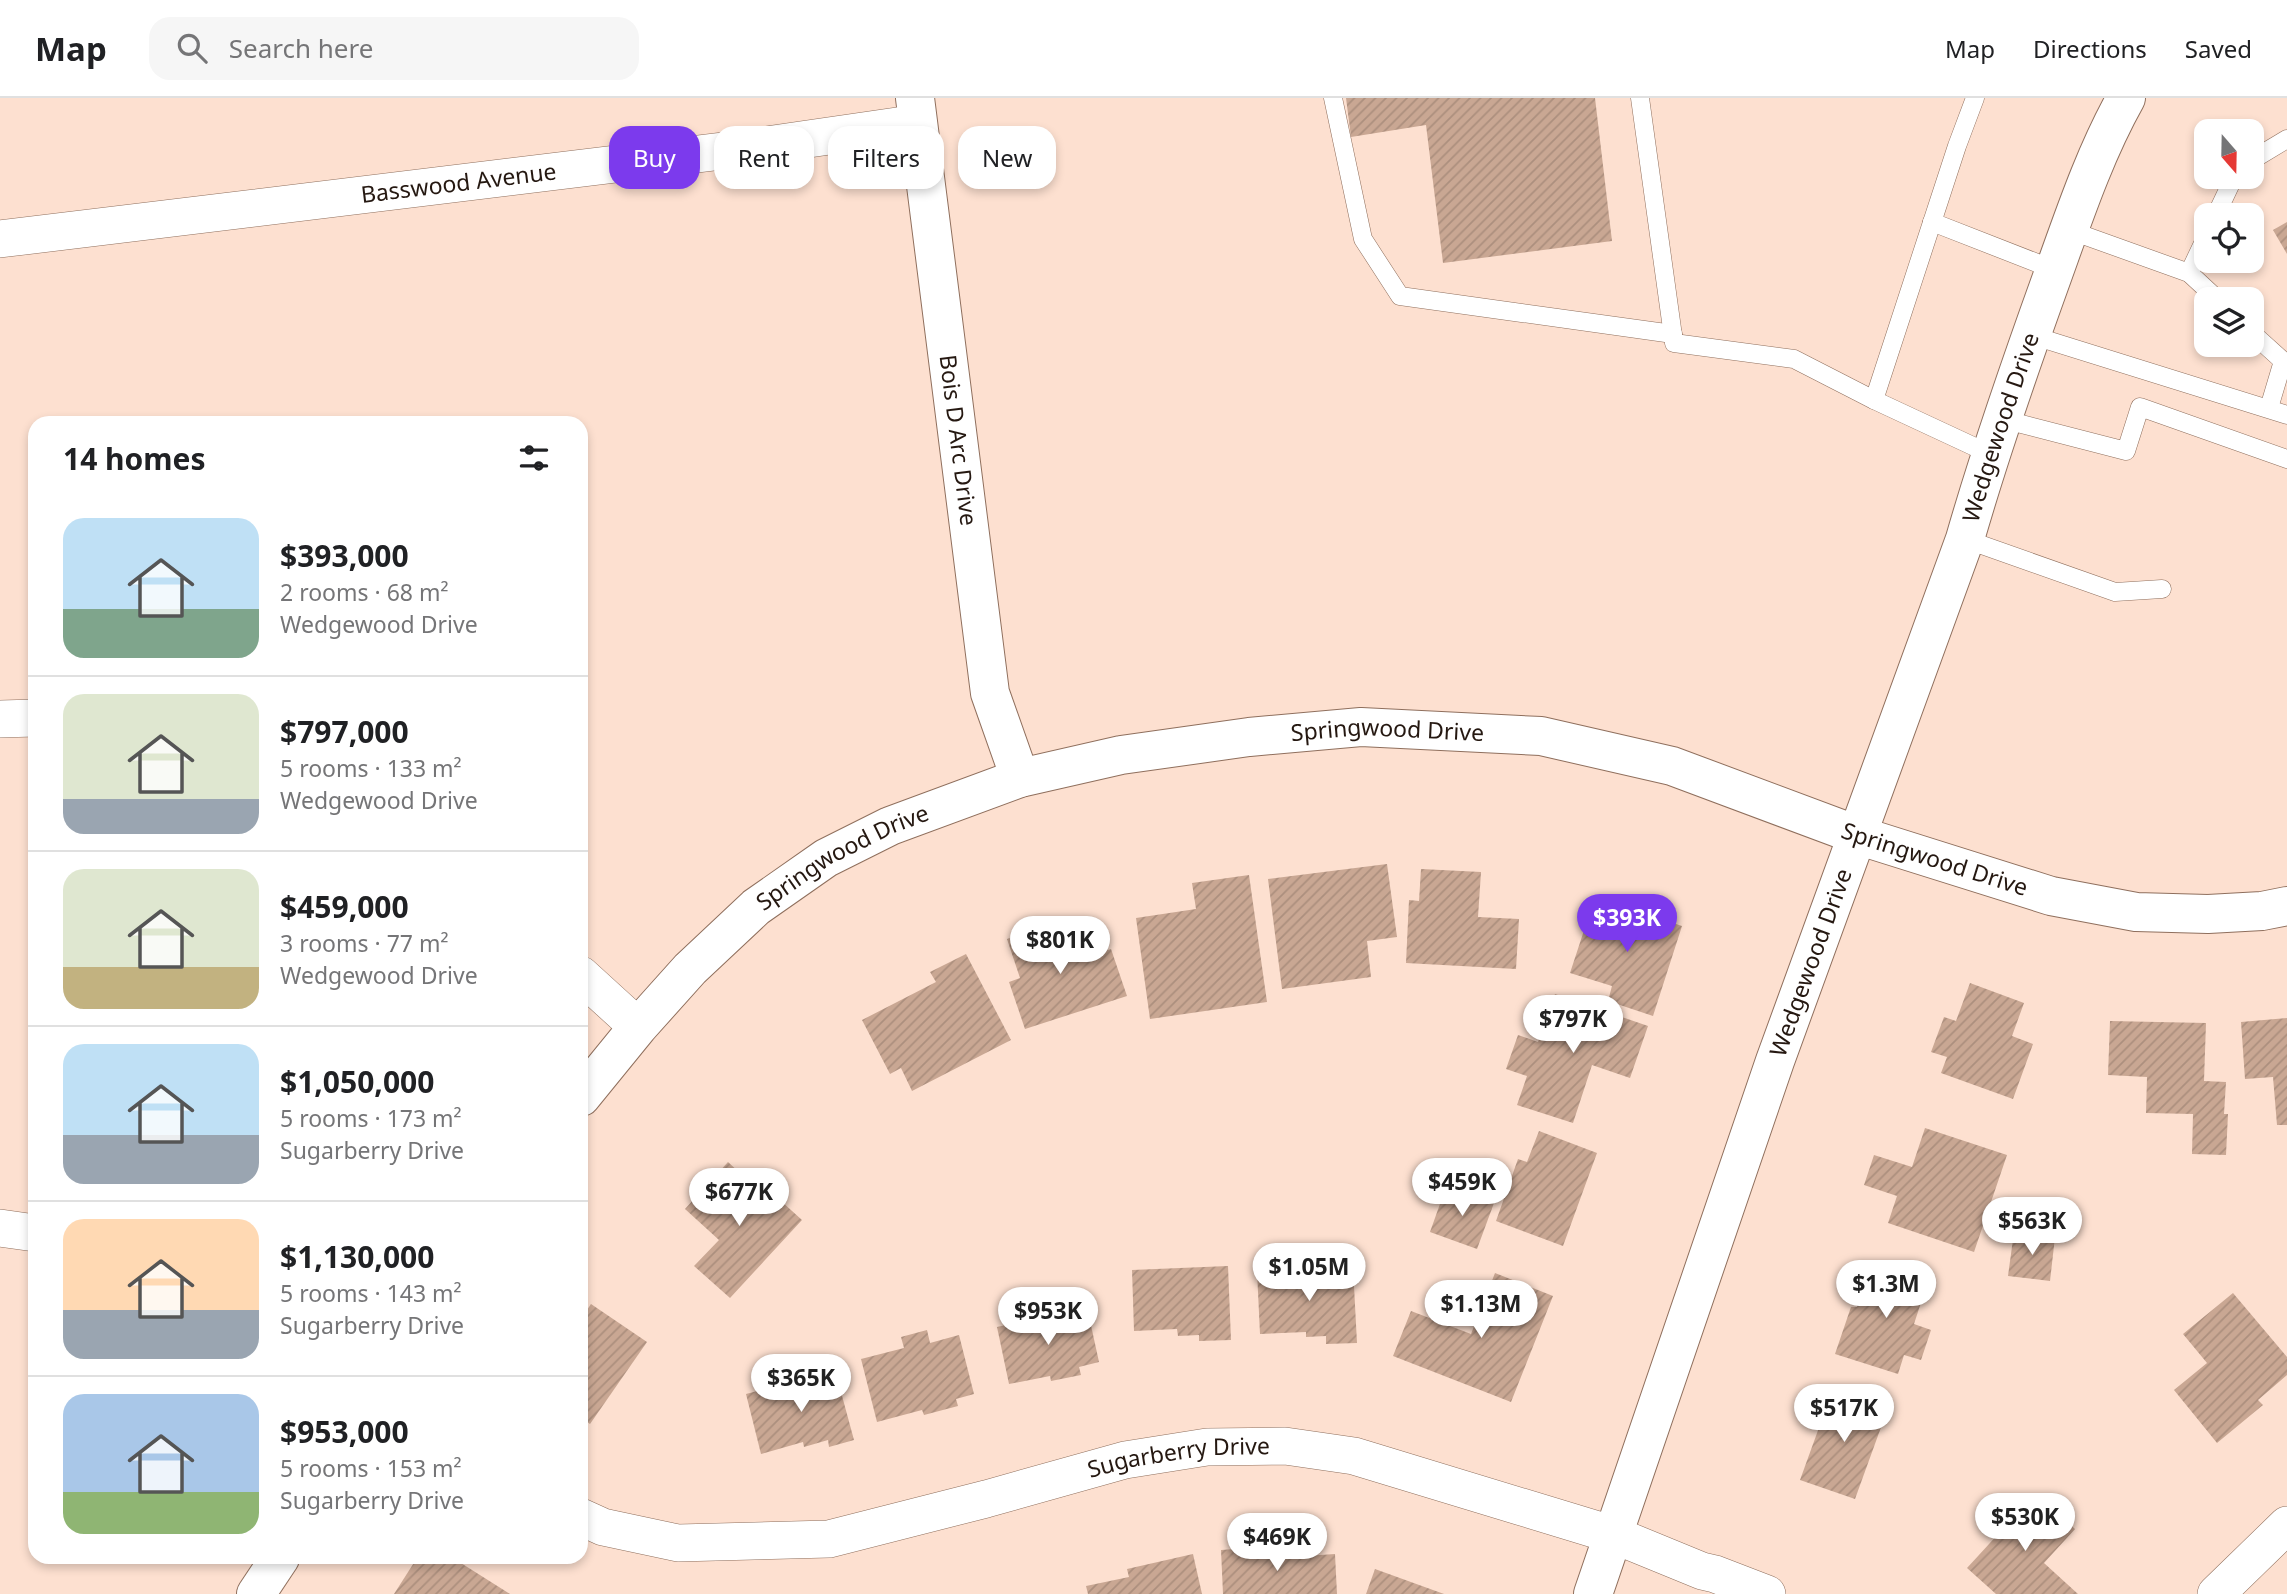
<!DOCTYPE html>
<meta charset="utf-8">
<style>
:root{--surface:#fff;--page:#f6f6f6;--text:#202124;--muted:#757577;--line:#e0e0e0;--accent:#7c3aed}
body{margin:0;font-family:"Noto Sans",sans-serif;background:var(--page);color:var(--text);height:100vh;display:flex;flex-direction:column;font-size:26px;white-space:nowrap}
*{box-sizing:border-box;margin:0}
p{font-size:23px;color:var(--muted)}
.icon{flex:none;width:38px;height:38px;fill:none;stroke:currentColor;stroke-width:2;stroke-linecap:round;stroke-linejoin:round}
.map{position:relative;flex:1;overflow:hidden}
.sheet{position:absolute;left:28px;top:318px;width:560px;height:1148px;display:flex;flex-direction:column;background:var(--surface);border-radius:21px;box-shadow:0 4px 10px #0003}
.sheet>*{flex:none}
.banner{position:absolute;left:609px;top:28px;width:665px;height:63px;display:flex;gap:14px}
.needle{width:46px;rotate:160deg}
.fabs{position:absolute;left:2194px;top:21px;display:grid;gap:14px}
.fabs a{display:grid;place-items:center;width:70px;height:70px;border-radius:14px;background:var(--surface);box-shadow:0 4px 10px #0003;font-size:35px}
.price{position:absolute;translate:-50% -60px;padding:0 16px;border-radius:24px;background:#fff;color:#222;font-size:23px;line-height:46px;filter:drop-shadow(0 2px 4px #0008)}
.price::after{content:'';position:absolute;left:50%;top:42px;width:21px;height:16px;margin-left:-10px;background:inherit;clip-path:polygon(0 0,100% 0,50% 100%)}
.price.current{background:var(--accent);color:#fff}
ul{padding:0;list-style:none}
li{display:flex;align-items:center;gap:21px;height:175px;padding:0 35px}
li+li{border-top:2px solid var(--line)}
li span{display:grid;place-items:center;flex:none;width:196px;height:140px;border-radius:21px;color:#555}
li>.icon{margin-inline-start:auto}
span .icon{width:84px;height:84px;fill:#fffc;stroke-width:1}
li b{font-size:30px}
h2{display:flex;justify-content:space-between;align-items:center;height:84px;padding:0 35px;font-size:30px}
.pill{padding:0 24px;border-radius:21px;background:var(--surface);box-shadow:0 4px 10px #0003;font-size:24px;line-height:63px}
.pill.current{background:var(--accent);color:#fff}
header{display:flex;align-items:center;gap:42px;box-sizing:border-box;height:98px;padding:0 35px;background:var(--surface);border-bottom:2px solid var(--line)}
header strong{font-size:33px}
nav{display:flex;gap:38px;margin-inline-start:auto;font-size:24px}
.search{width:490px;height:63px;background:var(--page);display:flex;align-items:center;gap:18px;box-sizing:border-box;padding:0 24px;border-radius:21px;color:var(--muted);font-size:26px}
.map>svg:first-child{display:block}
</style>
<header>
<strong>Map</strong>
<div class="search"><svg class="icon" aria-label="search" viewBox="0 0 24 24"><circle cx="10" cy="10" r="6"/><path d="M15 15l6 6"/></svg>Search here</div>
<nav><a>Map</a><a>Directions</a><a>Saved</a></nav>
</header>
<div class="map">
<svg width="2287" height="1496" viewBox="0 0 2287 1496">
<defs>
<pattern id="building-hatch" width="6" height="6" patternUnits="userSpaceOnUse" patternTransform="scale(1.75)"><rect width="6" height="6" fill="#c9a793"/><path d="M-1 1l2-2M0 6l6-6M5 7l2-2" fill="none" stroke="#ac8f7e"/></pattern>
</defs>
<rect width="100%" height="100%" fill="#fde0d0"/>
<g fill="url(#building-hatch)">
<polygon points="1346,0 1595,0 1612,143 1443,165 1426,27 1351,39"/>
<polygon points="2287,124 2287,156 2273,132"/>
<polygon points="1387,766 1397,839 1367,843 1371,879 1282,891 1268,781"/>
<polygon points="1421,771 1481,774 1478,819 1519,821 1516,871 1406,865 1409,802 1419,803"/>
<polygon points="1249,777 1267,904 1150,921 1136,820 1196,811 1192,785"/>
<polygon points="1595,799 1682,828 1653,918 1608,903 1612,888 1570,875"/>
<polygon points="1067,822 1080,861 1111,851 1127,898 1025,931 1009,884 1020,880 1007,841"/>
<polygon points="966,856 1011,942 912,993 901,970 890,976 862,922 936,884 930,874"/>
<polygon points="1970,885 2024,905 2012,938 2033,946 2013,1001 1941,975 1947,959 1931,954 1944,919 1956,923"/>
<polygon points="1555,896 1648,928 1630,980 1592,967 1573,1025 1517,1007 1527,978 1506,971 1518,937 1538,944"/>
<polygon points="2287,920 2287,1027 2277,1027 2273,979 2245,981 2241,924"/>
<polygon points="2110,923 2206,925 2204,983 2226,984 2224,1016 2228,1016 2226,1057 2192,1056 2193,1016 2146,1015 2147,979 2108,977"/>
<polygon points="1925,1030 2007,1057 1974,1154 1888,1125 1897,1098 1864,1087 1874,1057 1912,1069"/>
<polygon points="1539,1033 1597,1055 1563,1148 1496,1123 1518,1061 1527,1064"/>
<polygon points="728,1064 766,1099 771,1094 802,1122 730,1200 694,1168 719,1142 685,1111"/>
<polygon points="1446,1089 1494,1105 1477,1151 1430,1134"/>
<polygon points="2014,1134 2055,1139 2050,1183 2008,1178"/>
<polygon points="1873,1162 1929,1180 1914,1226 1931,1232 1921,1262 1904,1257 1898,1276 1835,1256 1851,1209 1857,1209"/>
<polygon points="1228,1168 1231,1242 1199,1243 1199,1237 1178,1238 1177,1231 1134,1233 1132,1172"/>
<polygon points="1353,1169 1357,1245 1326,1246 1326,1238 1306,1239 1306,1234 1260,1236 1257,1173"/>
<polygon points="1495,1175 1553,1198 1511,1304 1393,1258 1411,1213 1471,1236"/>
<polygon points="2233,1195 2287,1259 2287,1277 2258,1302 2263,1307 2217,1345 2174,1292 2207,1265 2183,1236"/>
<polygon points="591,1206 647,1244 590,1326 581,1320 581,1221"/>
<polygon points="1087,1209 1099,1264 1079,1269 1081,1277 1051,1283 1050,1278 1009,1286 997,1229"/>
<polygon points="927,1232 930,1245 959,1237 974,1296 956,1301 958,1308 924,1317 922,1312 877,1324 861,1261 904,1250 901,1239"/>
<polygon points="835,1272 854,1342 829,1349 828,1342 804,1349 803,1344 761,1356 746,1296"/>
<polygon points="1833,1291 1888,1310 1855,1401 1800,1382"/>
<polygon points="2036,1395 2075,1431 2044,1465 2078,1496 1996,1496 1967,1470"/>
<polygon points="1274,1448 1275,1460 1335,1456 1337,1496 1223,1496 1221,1452"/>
<polygon points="1193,1456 1202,1496 1088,1496 1086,1488 1129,1479 1127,1471"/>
<polygon points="417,1460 453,1460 510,1496 394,1496"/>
<polygon points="1375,1471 1444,1496 1366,1496"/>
</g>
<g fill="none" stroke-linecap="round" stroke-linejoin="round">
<g stroke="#8f6f5d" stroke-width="19">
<g id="service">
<polyline points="1333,0 1363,141 1400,198 1673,236"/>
<polyline points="1640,0 1674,245 1794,261 1874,302"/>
<polyline points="1975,0 1957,48 1874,302 1990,356"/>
<polyline points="2252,62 2287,41"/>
<polyline points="2216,117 2234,79"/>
<polyline points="1932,124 2055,172"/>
<polyline points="2069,132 2189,175 2217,201"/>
<polyline points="2189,175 2207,137"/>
<polyline points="2252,235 2283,263 2287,264"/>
<polyline points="2031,237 2287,317"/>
<polyline points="2269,310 2283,263"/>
<polyline points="2002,321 2126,353 2140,309 2287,361"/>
<polyline points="1965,441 2115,494 2162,491"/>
</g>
</g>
<g stroke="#8f6f5d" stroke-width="38">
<g id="minor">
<path id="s1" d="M0,141L747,50L918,25"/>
<polyline points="0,621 35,620"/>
<polyline points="581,877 638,929"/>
<polyline points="0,1130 35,1135"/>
<path id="s2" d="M581,1419L603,1429L678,1445L829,1441L986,1401L1125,1362L1207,1349L1285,1348L1354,1358L1614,1437L1702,1473L1715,1476L1767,1496"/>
<polyline points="2216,1496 2287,1427"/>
</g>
</g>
<g stroke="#8f6f5d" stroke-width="40">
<g id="tertiary">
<path id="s3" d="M915,0L990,595L1020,680"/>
<path id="s4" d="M581,999L638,929L690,871L756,809L826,760L890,728L1020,680L1121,657L1249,639L1361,629L1541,638L1672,668L1857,737L2051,798L2136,814L2208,816L2262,813L2287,808"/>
<polyline points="256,1496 280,1460"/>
<path id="s5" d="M1593,1496L1775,963L1965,441C1990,354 2020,268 2051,182C2073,121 2094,57 2126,0"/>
</g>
</g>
<use href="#service" stroke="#fff" stroke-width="18"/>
<use href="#minor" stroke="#fff" stroke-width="37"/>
<use href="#tertiary" stroke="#fff" stroke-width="38"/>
</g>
<g text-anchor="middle" stroke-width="7" stroke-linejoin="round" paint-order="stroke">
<g font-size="23" fill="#251811" stroke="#fff">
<text dy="8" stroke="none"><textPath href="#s1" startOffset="462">Basswood Avenue</textPath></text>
<text dy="8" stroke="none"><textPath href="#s5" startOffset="1236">Wedgewood Drive</textPath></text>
<text dy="8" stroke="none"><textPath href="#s3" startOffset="345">Bois D Arc Drive</textPath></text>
<text dy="8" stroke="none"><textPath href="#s4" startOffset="926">Springwood Drive</textPath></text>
<text dy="8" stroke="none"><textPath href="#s4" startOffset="1493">Springwood Drive</textPath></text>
<text dy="8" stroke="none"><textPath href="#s4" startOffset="359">Springwood Drive</textPath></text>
<text dy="8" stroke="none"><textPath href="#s5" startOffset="668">Wedgewood Drive</textPath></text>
<text dy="8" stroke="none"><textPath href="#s2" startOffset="612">Sugarberry Drive</textPath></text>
</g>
</g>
</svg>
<div class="fabs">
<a><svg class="needle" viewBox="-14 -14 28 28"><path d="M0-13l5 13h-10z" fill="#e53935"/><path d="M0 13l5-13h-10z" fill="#757577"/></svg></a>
<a><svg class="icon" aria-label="locate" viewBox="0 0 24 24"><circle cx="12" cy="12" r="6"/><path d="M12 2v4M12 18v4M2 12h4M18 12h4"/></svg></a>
<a><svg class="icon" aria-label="layers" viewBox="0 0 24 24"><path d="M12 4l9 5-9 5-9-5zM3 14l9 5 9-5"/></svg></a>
</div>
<b class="price current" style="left:1627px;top:856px">$393K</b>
<b class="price" style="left:1060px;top:878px">$801K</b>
<b class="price" style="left:1573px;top:957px">$797K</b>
<b class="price" style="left:1462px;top:1120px">$459K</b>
<b class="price" style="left:739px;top:1130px">$677K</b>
<b class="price" style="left:2032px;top:1159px">$563K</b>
<b class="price" style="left:1309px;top:1205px">$1.05M</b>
<b class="price" style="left:1886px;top:1222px">$1.3M</b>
<b class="price" style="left:1481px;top:1242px">$1.13M</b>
<b class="price" style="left:1048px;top:1249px">$953K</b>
<b class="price" style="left:801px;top:1316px">$365K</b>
<b class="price" style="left:1844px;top:1346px">$517K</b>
<b class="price" style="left:2025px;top:1455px">$530K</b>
<b class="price" style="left:1277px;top:1475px">$469K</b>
<div class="banner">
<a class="pill current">Buy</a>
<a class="pill">Rent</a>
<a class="pill">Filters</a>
<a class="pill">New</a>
</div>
<section class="sheet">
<h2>14 homes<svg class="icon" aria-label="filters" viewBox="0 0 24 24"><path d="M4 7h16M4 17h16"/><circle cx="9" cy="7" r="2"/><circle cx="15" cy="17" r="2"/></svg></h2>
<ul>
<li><span style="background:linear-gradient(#bfe0f5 65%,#7fa58c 0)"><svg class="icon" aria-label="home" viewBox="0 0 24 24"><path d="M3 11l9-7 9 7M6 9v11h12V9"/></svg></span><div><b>$393,000</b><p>2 rooms · 68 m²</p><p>Wedgewood Drive</p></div></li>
<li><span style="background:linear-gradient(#dfe7d0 75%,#9aa5b1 0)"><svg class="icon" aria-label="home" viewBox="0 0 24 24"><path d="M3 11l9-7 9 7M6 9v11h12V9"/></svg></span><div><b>$797,000</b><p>5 rooms · 133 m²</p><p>Wedgewood Drive</p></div></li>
<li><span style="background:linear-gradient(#dfe7d0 70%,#c2b280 0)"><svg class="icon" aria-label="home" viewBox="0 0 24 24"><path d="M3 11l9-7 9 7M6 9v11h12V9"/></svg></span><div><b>$459,000</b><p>3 rooms · 77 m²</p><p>Wedgewood Drive</p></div></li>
<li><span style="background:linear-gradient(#bfe0f5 65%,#9aa5b1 0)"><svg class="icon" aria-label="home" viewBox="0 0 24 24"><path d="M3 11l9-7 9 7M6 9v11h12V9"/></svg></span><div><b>$1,050,000</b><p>5 rooms · 173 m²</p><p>Sugarberry Drive</p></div></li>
<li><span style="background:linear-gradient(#ffd9b3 65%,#9aa5b1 0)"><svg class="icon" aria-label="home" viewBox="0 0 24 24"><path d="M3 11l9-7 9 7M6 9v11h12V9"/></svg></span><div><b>$1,130,000</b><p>5 rooms · 143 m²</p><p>Sugarberry Drive</p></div></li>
<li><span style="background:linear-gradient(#a9c7e8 70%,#8fb573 0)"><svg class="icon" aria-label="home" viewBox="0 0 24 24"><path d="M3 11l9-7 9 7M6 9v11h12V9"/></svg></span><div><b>$953,000</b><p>5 rooms · 153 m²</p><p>Sugarberry Drive</p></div></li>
</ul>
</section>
</div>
